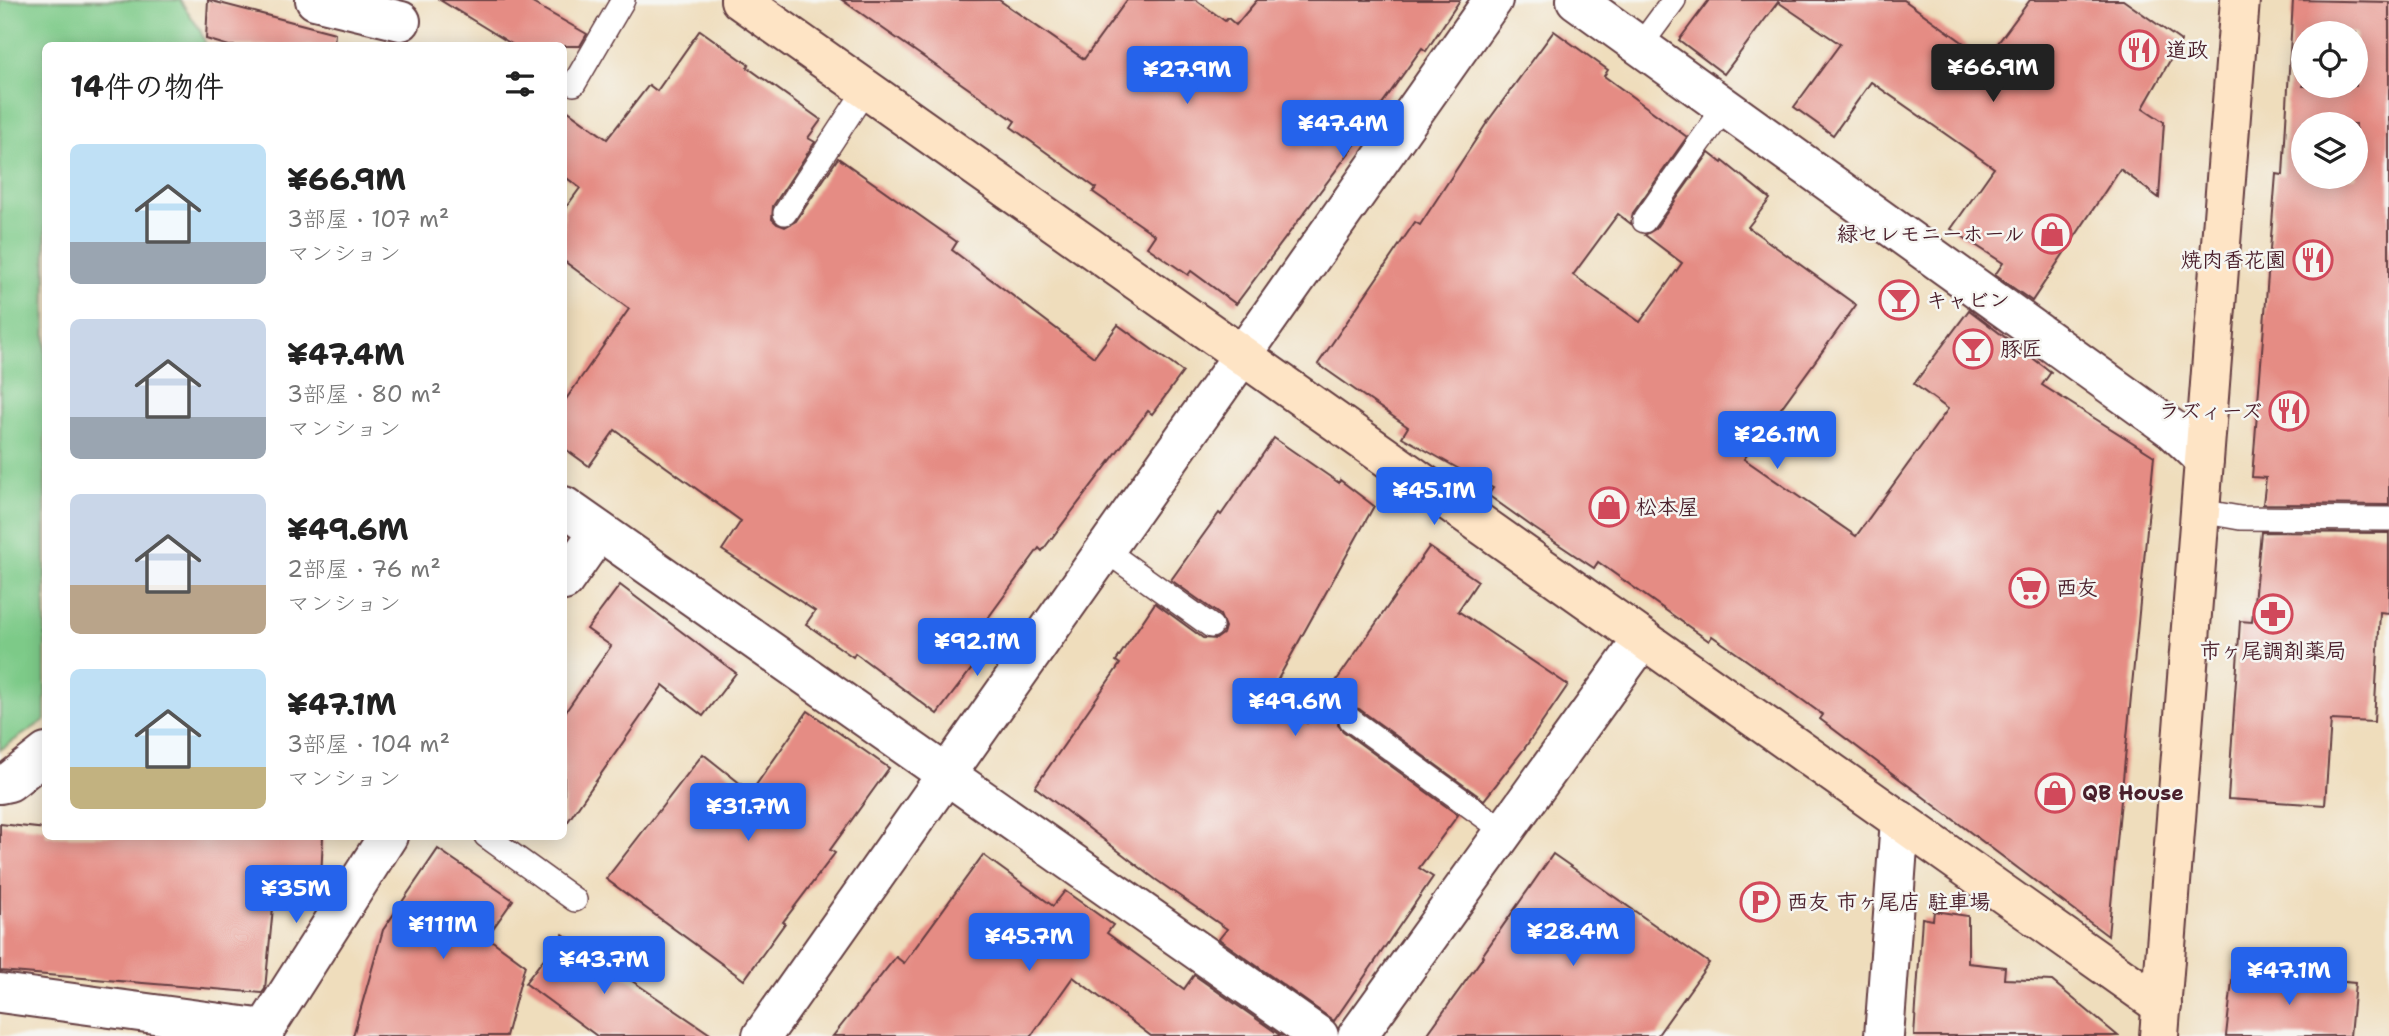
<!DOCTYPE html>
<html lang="ja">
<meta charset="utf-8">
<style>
:root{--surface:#fff;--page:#f6f6f6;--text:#222;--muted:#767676;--accent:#2563eb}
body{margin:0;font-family:"Shantell Sans","Klee One",sans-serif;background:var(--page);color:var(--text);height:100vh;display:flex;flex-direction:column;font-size:26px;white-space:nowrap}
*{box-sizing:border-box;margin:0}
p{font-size:23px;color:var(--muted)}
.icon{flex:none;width:38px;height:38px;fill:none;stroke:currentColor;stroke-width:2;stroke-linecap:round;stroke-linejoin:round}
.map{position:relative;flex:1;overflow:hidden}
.details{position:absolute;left:42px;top:42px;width:525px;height:798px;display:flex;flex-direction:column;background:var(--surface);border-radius:10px;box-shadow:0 4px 18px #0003}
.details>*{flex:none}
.tools{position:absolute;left:2291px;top:21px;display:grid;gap:14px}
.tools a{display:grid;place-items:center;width:77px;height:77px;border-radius:50%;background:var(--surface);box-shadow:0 4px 18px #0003;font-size:35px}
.price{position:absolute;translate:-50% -60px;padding:0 16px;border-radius:7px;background:var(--accent);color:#fff;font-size:23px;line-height:46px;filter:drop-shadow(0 2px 4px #0008)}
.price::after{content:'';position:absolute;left:50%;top:42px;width:21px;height:16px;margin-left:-10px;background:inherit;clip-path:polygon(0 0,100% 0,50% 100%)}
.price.active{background:#222;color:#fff}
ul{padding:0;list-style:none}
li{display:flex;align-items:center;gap:21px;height:175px;padding:0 28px}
li span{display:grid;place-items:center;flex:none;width:196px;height:140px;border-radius:10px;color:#555}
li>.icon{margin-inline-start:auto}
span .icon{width:84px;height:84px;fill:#fffc;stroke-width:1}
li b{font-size:30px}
h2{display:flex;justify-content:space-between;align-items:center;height:84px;padding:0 28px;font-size:30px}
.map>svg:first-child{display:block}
</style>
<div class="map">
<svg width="2389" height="1036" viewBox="0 0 2389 1036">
<rect width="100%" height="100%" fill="#f6f6f2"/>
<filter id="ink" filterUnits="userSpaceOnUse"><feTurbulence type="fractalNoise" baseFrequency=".0143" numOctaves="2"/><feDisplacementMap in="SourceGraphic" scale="14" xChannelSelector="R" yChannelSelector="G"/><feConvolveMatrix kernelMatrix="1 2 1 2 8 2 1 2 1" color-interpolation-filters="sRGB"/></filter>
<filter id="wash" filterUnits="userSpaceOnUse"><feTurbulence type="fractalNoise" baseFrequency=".00686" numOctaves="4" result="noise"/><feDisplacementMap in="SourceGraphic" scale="28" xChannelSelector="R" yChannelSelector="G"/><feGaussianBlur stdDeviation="1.57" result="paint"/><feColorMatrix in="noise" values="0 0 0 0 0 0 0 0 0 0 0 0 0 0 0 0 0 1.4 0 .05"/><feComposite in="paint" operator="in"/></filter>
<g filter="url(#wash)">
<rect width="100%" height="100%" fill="#efddbc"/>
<polygon fill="#7dca88" stroke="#64745a" stroke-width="2" points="0,0 180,0 200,30 206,45 46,46 45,720 0,750"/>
<g id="blocks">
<g fill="#e58c84" fill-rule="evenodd">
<polygon points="208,0 335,33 334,46 229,46 206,39"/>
<polygon points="440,0 527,0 587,34 580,46 515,46"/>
<polygon points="842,0 999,0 1084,59 1127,0 1196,0 1225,21 1228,18 1236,25 1257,0 1460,0 1426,51 1422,48 1367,125 1369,126 1236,304 1191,271 1188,275 1147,247 1155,235 1093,192 1096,188 1011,127 1015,121"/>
<polygon points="1709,0 1904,0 1986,59 2030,0 2123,0 2181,41 2143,108 2164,122 2159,198 2120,169 2032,301 1995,275 2003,263 1951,229 1994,168 1871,82 1833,135 1794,107 1840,44 1778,2 1724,74 1679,40"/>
<path d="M2293,0L2389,2V505L2263,504L2266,478L2252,477L2276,174L2283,175ZM2303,33H2356V86H2303ZM2303,124H2356V177H2303Z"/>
<polygon points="700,30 749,65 747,67 821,120 808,138 815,142 773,206 772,219 777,224 785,227 796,221 838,158 957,242 952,250 1094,357 1118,325 1183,372 1152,414 1148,411 1042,551 1039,548 972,640 986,650 937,714 855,653 853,657 806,624 815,611 722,550 741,521 615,430 589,466 564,448 564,402 629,309 564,261 564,210 580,188 564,176 564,108 607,139 649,85 657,91"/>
<polygon points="1554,31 1608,70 1604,76 1687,137 1633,213 1631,224 1618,214 1573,275 1640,322 1682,263 1645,235 1655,229 1709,153 1722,163 1723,161 1770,199 1748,227 1856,305 1744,459 1856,536 1948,409 1914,384 1969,310 2051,372 2042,385 2154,456 2108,936 1820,719 1823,715 1779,683 1712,636 1709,641 1598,562 1594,568 1534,528 1488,495 1493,488 1402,437 1408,427 1318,364 1415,222 1420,225 1488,121"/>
<polygon points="1274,438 1339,483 1340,480 1374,506 1267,699 1307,723 1429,547 1478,581 1458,611 1568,685 1524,749 1484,800 1359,709 1346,707 1339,712 1338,725 1343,731 1458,815 1419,868 1433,877 1334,1021 1219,939 1227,929 1155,879 1035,787 1120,664 1116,661 1155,603 1203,638 1216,639 1223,634 1225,627 1220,615 1171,580 1219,513 1221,515"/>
<polygon points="2261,532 2389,533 2389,613 2380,612 2374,722 2331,720 2325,805 2228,799 2240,621 2252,622"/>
<polygon points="620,585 736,673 703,716 663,685 564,827 564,714 611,646 587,629"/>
<polygon points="808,711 889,768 830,850 835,853 783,922 785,923 744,980 606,879 703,754 751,792"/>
<polygon points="0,824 46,829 46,836 323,836 321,879 276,877 265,989 262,993 0,971"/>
<polygon points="438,849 513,900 487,937 525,965 506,1036 353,1036 383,930"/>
<polygon points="1553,854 1709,963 1657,1036 1426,1036 1483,957 1482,956"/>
<polygon points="983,855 1053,906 1065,891 1113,925 1107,933 1184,989 1194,975 1281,1036 1151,1036 1073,977 1031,1036 833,1036 896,957 904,963"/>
<polygon points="1934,911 1968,916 1968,963 2005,967 2004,979 2052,981 2118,1036 1914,1036 1922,918 1933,920"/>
<polygon points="563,934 713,1036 597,1036 525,983"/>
<polygon points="2233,972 2355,983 2350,1036 2226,1036"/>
</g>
</g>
</g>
<g filter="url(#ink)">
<use href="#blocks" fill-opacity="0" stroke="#633c41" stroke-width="2"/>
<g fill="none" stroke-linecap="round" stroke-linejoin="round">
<g stroke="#633c41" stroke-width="26">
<g id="lane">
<polyline points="1640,46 1674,0"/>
<polyline points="574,84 623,0"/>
<polyline points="785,213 866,89"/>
<polyline points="1644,221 1725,107"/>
<polyline points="2200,511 2240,518 2389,519"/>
<polyline points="1105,550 1211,626"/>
<polyline points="1351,720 1504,831"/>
<polyline points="486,836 575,900"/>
</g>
</g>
<g stroke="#633c41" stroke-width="42">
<g id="street">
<polyline points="315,0 401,21"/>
<polyline points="1576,0 2172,429 2204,459"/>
<polyline points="564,506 1319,1036"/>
<polyline points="564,581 599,531"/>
<polyline points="0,784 9,782 46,753"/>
<polyline points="0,993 265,1029"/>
<polyline points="264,1036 265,1029 388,836"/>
<polyline points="762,1036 1493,0"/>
<polyline points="1357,1036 1643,639"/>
<polyline points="1884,1036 1900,820"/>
</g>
</g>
<g stroke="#633c41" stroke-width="42">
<g id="secondary">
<polyline points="740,0 2162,1006"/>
<polyline points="2159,1036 2240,0"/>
</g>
</g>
<use href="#lane" stroke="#fff" stroke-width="23"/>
<use href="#street" stroke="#fff" stroke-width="38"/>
<use href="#secondary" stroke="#fee4c5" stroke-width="38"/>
</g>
</g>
<defs>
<g id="restaurant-ring" transform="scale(2.0125)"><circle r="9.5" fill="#f6f6f2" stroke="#d1495b" stroke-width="1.5"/><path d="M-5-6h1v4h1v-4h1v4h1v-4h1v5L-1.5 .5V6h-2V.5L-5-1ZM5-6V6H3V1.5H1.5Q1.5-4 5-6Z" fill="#d1495b"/></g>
<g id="shop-ring" transform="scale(2.0125)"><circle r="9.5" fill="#f6f6f2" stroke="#d1495b" stroke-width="1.5"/><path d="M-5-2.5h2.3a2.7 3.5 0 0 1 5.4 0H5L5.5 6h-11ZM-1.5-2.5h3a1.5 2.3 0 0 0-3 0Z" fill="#d1495b"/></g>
<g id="bar-ring" transform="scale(2.0125)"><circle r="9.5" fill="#f6f6f2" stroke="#d1495b" stroke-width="1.5"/><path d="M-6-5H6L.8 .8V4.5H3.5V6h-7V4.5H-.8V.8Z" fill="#d1495b"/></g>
<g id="supermarket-ring" transform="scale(2.0125)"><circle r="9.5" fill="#f6f6f2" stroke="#d1495b" stroke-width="1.5"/><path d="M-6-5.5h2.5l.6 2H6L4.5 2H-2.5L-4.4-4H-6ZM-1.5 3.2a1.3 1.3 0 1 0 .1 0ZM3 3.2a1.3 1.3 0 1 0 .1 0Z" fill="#d1495b"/></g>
<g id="pharmacy-ring" transform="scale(2.0125)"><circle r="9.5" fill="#f6f6f2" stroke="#d1495b" stroke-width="1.5"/><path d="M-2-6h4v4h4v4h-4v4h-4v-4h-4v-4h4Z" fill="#d1495b"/></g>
<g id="parking-ring" transform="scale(2.0125)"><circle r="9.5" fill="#f6f6f2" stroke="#d1495b" stroke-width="1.5"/><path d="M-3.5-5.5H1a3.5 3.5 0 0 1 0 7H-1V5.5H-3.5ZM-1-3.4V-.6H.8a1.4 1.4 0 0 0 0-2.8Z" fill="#d1495b"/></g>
</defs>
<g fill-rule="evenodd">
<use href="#restaurant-ring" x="2139" y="50"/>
<use href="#shop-ring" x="2052" y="234"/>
<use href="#restaurant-ring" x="2313" y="260"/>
<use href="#bar-ring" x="1899" y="300"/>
<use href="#bar-ring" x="1973" y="349"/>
<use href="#restaurant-ring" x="2289" y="411"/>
<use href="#shop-ring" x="1609" y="507"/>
<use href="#supermarket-ring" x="2029" y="588"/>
<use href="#pharmacy-ring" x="2273" y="614"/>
<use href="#shop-ring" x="2055" y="793"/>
<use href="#parking-ring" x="1760" y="902"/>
</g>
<g text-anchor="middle" stroke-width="5" stroke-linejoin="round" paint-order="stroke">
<g font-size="21" font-weight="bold" fill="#4a1f2b" stroke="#f6f6f2" text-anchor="start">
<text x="2166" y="57">道政</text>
<text x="2025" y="241" text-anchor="end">緑セレモニーホール</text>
<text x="2286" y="267" text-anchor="end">焼肉香花園</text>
<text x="1926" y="307">キャビン</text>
<text x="2000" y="356">豚匠</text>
<text x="2262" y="418" text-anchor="end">ラズィーズ</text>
<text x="1636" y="514">松本屋</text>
<text x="2056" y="595">西友</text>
<text x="2273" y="658" text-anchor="middle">市ヶ尾調剤薬局</text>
<text x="2082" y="800">QB House</text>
<text x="1787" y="909">西友 市ヶ尾店 駐車場</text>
</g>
</g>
</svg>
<div class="tools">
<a><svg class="icon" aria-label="locate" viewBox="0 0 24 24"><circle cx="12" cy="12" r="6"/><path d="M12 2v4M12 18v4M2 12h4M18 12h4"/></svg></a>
<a><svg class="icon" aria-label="layers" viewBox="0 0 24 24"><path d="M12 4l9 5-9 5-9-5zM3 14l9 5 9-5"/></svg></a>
</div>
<b class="price active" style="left:1993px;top:104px">¥66.9M</b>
<b class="price" style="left:1187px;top:106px">¥27.9M</b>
<b class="price" style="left:1343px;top:160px">¥47.4M</b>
<b class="price" style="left:1777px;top:471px">¥26.1M</b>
<b class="price" style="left:1434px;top:527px">¥45.1M</b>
<b class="price" style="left:977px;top:678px">¥92.1M</b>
<b class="price" style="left:1295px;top:738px">¥49.6M</b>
<b class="price" style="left:748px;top:843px">¥31.7M</b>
<b class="price" style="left:296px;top:925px">¥35M</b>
<b class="price" style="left:443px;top:961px">¥111M</b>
<b class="price" style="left:1573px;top:968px">¥28.4M</b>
<b class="price" style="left:1029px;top:973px">¥45.7M</b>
<b class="price" style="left:604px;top:996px">¥43.7M</b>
<b class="price" style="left:2289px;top:1007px">¥47.1M</b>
<section class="details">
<h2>14件の物件<svg class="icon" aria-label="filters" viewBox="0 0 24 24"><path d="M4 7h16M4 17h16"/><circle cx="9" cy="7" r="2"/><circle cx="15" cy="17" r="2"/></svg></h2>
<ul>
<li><span style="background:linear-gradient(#bfe0f5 70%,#9aa5b1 0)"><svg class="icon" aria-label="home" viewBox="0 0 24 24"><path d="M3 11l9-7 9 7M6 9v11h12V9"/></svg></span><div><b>¥66.9M</b><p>3部屋 · 107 m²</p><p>マンション</p></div></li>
<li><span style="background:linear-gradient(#c9d6e8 70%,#9aa5b1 0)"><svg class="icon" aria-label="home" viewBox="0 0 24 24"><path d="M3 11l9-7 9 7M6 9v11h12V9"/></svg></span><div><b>¥47.4M</b><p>3部屋 · 80 m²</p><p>マンション</p></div></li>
<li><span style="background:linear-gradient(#c9d6e8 65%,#b9a48a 0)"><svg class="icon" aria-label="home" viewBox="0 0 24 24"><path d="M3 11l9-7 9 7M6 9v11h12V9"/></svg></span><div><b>¥49.6M</b><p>2部屋 · 76 m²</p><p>マンション</p></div></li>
<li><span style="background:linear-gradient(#bfe0f5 70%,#c2b280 0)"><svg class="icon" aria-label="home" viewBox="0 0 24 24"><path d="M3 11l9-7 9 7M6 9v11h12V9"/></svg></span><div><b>¥47.1M</b><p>3部屋 · 104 m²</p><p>マンション</p></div></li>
</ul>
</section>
</div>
